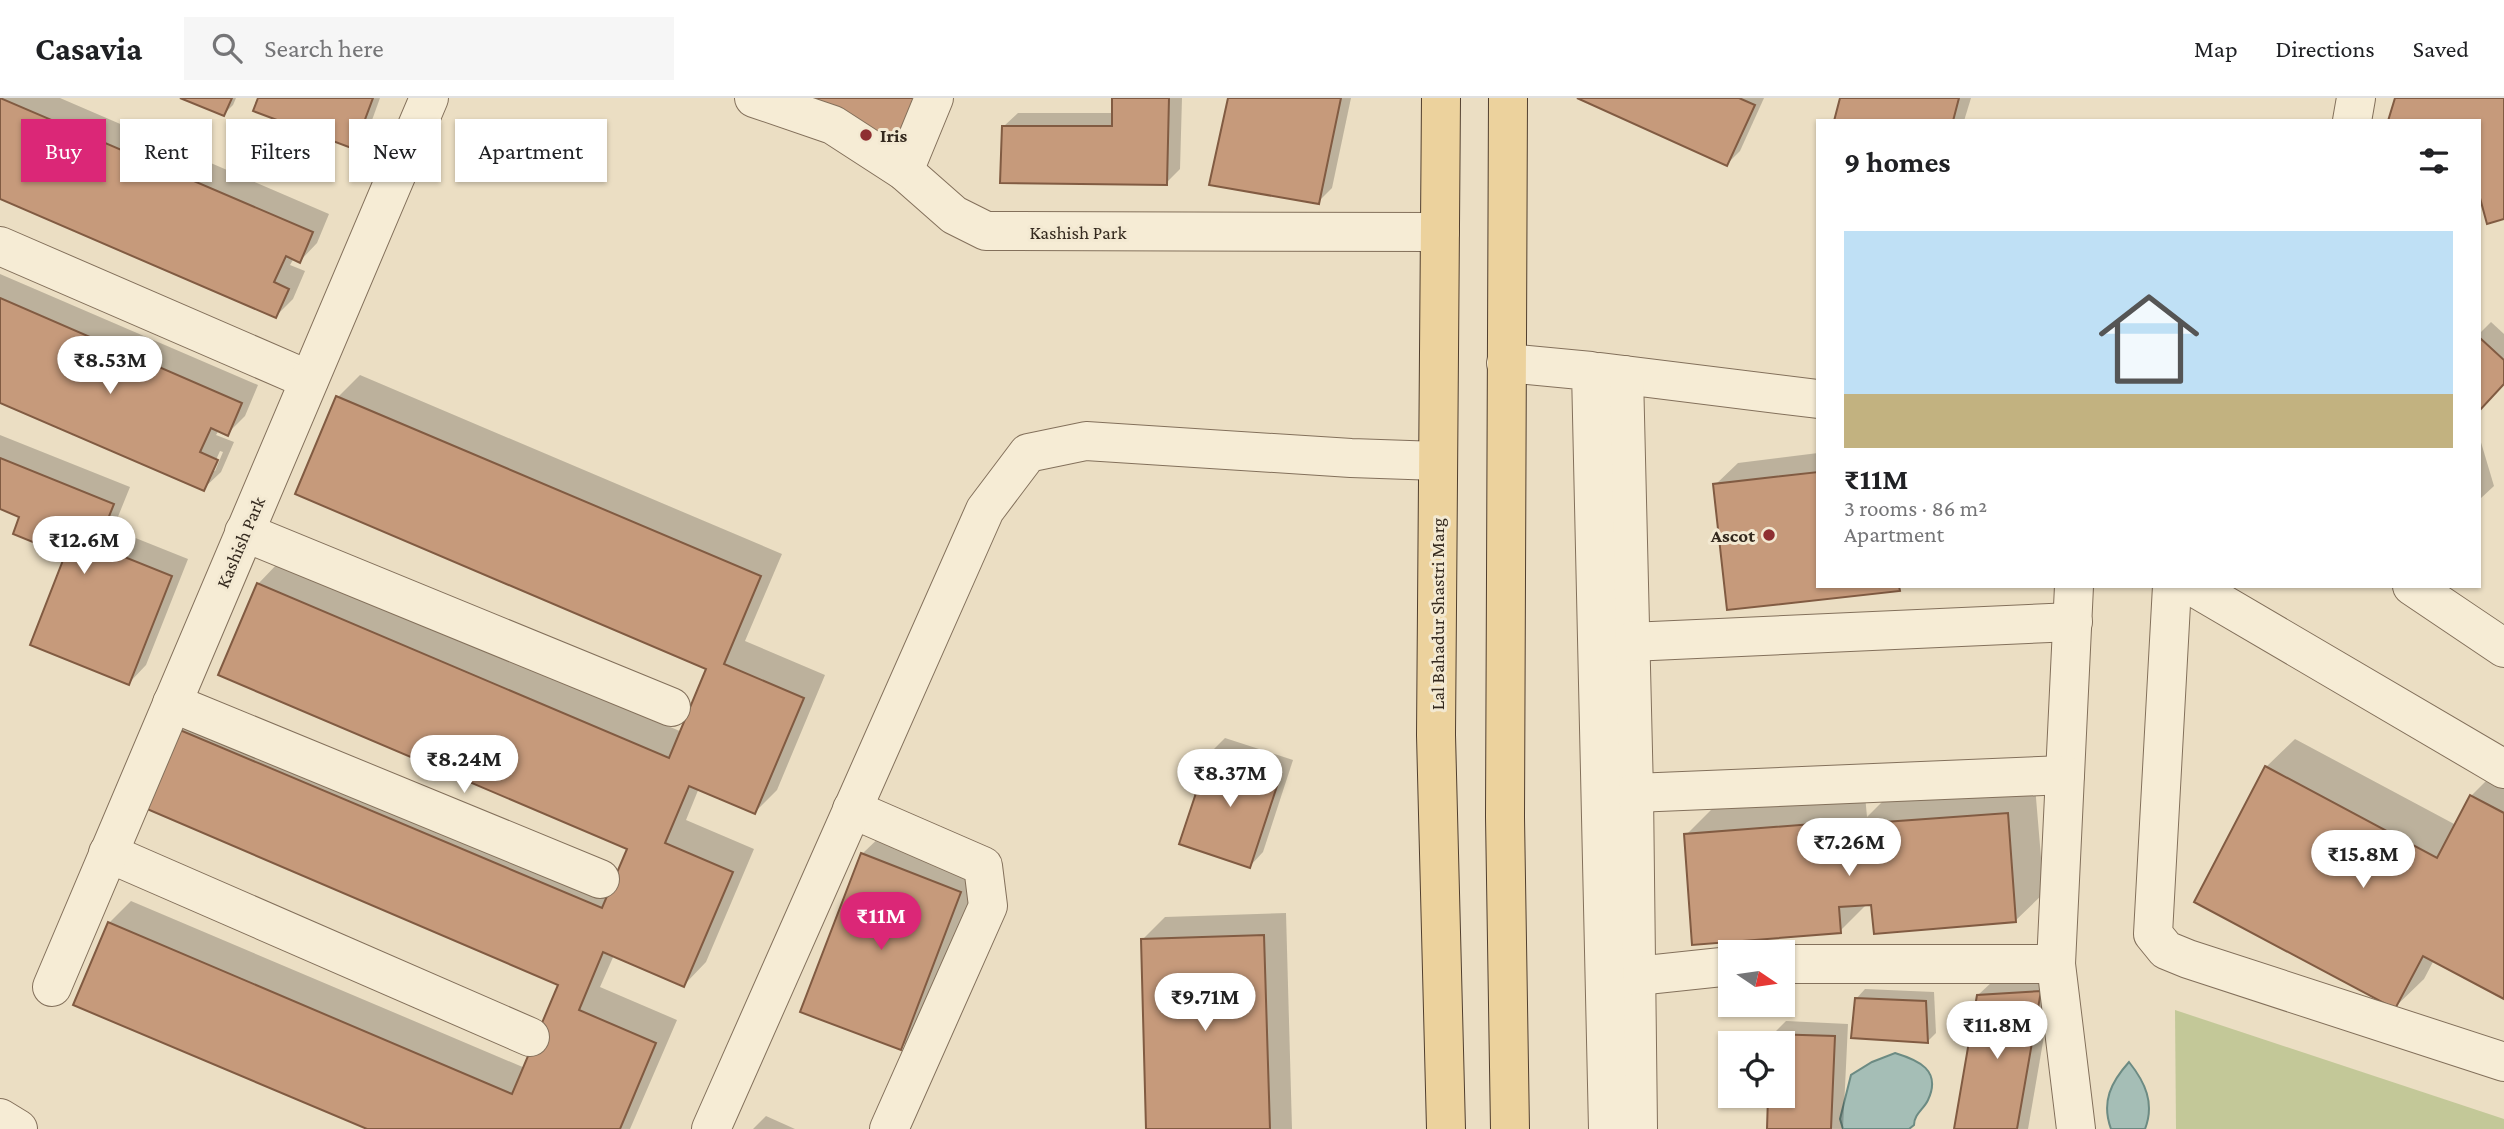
<!DOCTYPE html>
<meta charset="utf-8">
<style>
:root{--surface:#fff;--page:#f6f6f6;--text:#202124;--muted:#757577;--line:#e0e0e0;--accent:#db2777}
body{margin:0;font-family:"Crimson Pro",serif;background:var(--page);color:var(--text);height:100vh;display:flex;flex-direction:column;font-size:26px;white-space:nowrap}
*{box-sizing:border-box;margin:0}
p{font-size:23px;color:var(--muted)}
.icon{flex:none;width:38px;height:38px;fill:none;stroke:currentColor;stroke-width:2;stroke-linecap:round;stroke-linejoin:round}
.map{position:relative;flex:1;overflow:hidden}
.drawer{position:absolute;left:1816px;top:21px;width:665px;height:469px;display:flex;flex-direction:column;background:var(--surface);border-radius:0px;box-shadow:0 2px 5px #0004}
.drawer>*{flex:none}
.top-card{position:absolute;left:21px;top:21px;width:665px;height:63px;display:flex;gap:14px}
.needle{width:46px;rotate:103deg}
.buttons{position:absolute;left:1718px;top:842px;display:grid;gap:14px}
.buttons a{display:grid;place-items:center;width:77px;height:77px;border-radius:0px;background:var(--surface);box-shadow:0 2px 5px #0004;font-size:35px}
.price{position:absolute;translate:-50% -60px;padding:0 16px;border-radius:24px;background:#fff;color:#222;font-size:23px;line-height:46px;filter:drop-shadow(0 2px 4px #0008)}
.price::after{content:'';position:absolute;left:50%;top:42px;width:21px;height:16px;margin-left:-10px;background:inherit;clip-path:polygon(0 0,100% 0,50% 100%)}
.price.selected{background:var(--accent);color:#fff}
ul{padding:0;list-style:none}
li{display:grid;align-content:center;gap:14px;height:371px;padding:0 28px}
li span{display:grid;place-items:center;height:217px;border-radius:0px;color:#555}
li>.icon{margin-inline-start:auto}
span .icon{width:126px;height:126px;fill:#fffc;stroke-width:1}
li b{font-size:30px}
h2{display:flex;justify-content:space-between;align-items:center;height:84px;padding:0 28px;font-size:30px}
.tag{padding:0 24px;border-radius:0px;background:var(--surface);box-shadow:0 2px 5px #0004;font-size:24px;line-height:63px}
.tag.selected{background:var(--accent);color:#fff}
header{display:flex;align-items:center;gap:42px;box-sizing:border-box;height:98px;padding:0 35px;background:var(--surface);border-bottom:2px solid var(--line)}
header strong{font-size:33px}
nav{display:flex;gap:38px;margin-inline-start:auto;font-size:24px}
.search{width:490px;height:63px;background:var(--page);display:flex;align-items:center;gap:18px;box-sizing:border-box;padding:0 24px;border-radius:0px;color:var(--muted);font-size:26px}
.map>svg:first-child{display:block}
</style>
<header>
<strong>Casavia</strong>
<div class="search"><svg class="icon" aria-label="search" viewBox="0 0 24 24"><circle cx="10" cy="10" r="6"/><path d="M15 15l6 6"/></svg>Search here</div>
<nav><a>Map</a><a>Directions</a><a>Saved</a></nav>
</header>
<div class="map">
<svg width="2504" height="1031" viewBox="0 0 2504 1031">
<rect width="100%" height="100%" fill="#ebdec3"/>
<polygon fill="#c3c898" points="2175,912 2504,1021 2504,1031 2176,1031"/>
<g fill="#a5beb6" stroke="#6c8b83" stroke-width="2">
<path d="M1895,955C1918,962 1942,972 1928,1002C1924,1011 1914,1016 1914,1027L1909,1031H1843L1840,1021L1851,977L1872,964Z"/>
<path d="M2129,964C2145,984 2155,1005 2145,1031H2111C2101,1004 2111,984 2129,964Z"/>
</g>
<g fill="#0003" fill-rule="evenodd">
<polygon points="0,0 60,0 329,116 317,145 300,163 294,160 290,167 305,173 293,201 276,218 0,99"/>
<polygon points="185,0 236,0 233,7 224,16"/>
<polygon points="259,0 380,0 367,36 353,49"/>
<polygon points="1114,0 1182,0 1180,71 1166,85 1004,28 1018,15 1114,15"/>
<polygon points="1230,0 1351,0 1332,90 1318,104"/>
<polygon points="1579,0 1764,0 1740,53 1727,66"/>
<polygon points="1842,0 1971,0 1964,23 1836,23"/>
<path d="M0,176L258,287L245,318L227,336L219,332L216,337L234,344L221,374L203,391L0,303ZM220,353L223,354L215,373H211Z"/>
<polygon points="2491,224 2504,236 2504,285 2480,311 2480,235"/>
<polygon points="360,277 782,456 745,543 825,577 777,692 755,714 699,690 686,722 754,751 706,864 684,887 614,857 600,889 677,922 630,1031 371,1031 109,825 131,803 525,970 561,886 149,711 182,633 204,610 615,784 630,750 258,486 280,463 682,634 709,570 338,299"/>
<polygon points="0,337 130,389 113,431 188,461 146,567 129,585 67,456 22,418 0,409"/>
<polygon points="2480,341 2494,388 2480,401"/>
<polygon points="1818,355 1818,488 1902,488 1899,491 1729,510 1715,387 1738,365"/>
<polygon points="1225,640 1293,662 1263,754 1250,768 1211,654"/>
<polygon points="2295,641 2456,727 2471,698 2500,669 2504,672 2504,899 2434,862 2424,881 2395,909 2266,669"/>
<polygon points="2035,688 2044,795 2015,823 1873,805 1868,805 1840,833 1686,737 1714,709 1865,697 1867,719 1887,699"/>
<polygon points="885,734 983,771 923,927 901,950 862,756"/>
<polygon points="1286,815 1292,1031 1148,1031 1143,841 1165,819"/>
<polygon points="2054,880 2028,1031 1955,1031 1978,897 1992,884"/>
<polygon points="1865,891 1934,894 1936,935 1927,944 1856,901"/>
<polygon points="1786,923 1848,926 1843,1031 1769,1031 1770,998 1783,998 1783,945 1773,945 1773,936"/>
<polygon points="766,1018 795,1031 753,1031"/>
</g>
<g fill="#c69a7b" stroke="#815b42" stroke-width="2">
<polygon points="0,0 313,134 300,165 286,158 274,184 289,191 276,220 0,101"/>
<polygon points="180,0 232,0 224,18"/>
<polygon points="258,0 373,0 354,51 253,13"/>
<polygon points="738,0 918,0 904,73"/>
<polygon points="1112,0 1169,0 1167,87 1000,85 1002,28 1112,28"/>
<polygon points="1228,0 1341,0 1319,106 1209,87"/>
<polygon points="1577,0 1739,0 1755,7 1727,68"/>
<polygon points="1840,0 1959,0 1953,23 1834,23"/>
<polygon points="2395,0 2504,0 2504,121 2487,126 2480,100 2480,23 2388,23"/>
<polygon points="0,200 242,305 228,338 211,330 200,354 218,362 204,393 0,305"/>
<polygon points="2480,240 2504,262 2504,286 2480,312"/>
<polygon points="336,298 761,478 724,566 804,600 755,716 689,688 665,745 733,774 684,889 603,854 579,912 656,945 620,1031 367,1031 73,907 108,824 512,996 558,887 147,711 180,632 602,810 627,751 218,577 257,485 669,660 706,571 295,396"/>
<polygon points="0,360 114,406 97,448 172,478 129,587 30,547 65,457 13,436 19,419 0,411"/>
<polygon points="1818,374 1818,488 1899,488 1900,493 1727,512 1713,386"/>
<polygon points="1210,653 1281,676 1250,770 1179,746"/>
<polygon points="2265,668 2437,760 2470,697 2504,715 2504,901 2423,858 2395,911 2194,804"/>
<polygon points="2008,715 2016,824 1874,836 1871,807 1839,809 1841,835 1692,847 1684,736 1838,724 1841,760 1859,759 1857,726"/>
<polygon points="861,755 961,794 901,952 800,914"/>
<polygon points="1264,837 1270,1031 1146,1031 1141,841"/>
<polygon points="2041,893 2017,1031 1954,1031 1977,897"/>
<polygon points="1855,900 1926,903 1928,945 1851,940"/>
<polygon points="1771,936 1835,938 1831,1031 1767,1031 1768,998 1783,998 1783,945 1771,945"/>
</g>
<g fill="none" stroke-linecap="round" stroke-linejoin="round">
<g stroke="#83705b" stroke-width="40">
<g id="minor">
<polyline points="754,0 833,27 904,73 954,117 986,133 1440,134"/>
<polyline points="2352,23 2356,0"/>
<polyline points="904,73 934,0"/>
<polyline points="0,148 309,282"/>
<polyline points="1600,274 1818,301"/>
<polyline points="1624,277 1634,695 1638,1031"/>
<polyline points="244,434 671,609"/>
<polyline points="2074,488 2056,866 2076,1031"/>
<polyline points="2172,488 2153,836 2166,852 2188,861 2504,964"/>
<polyline points="2192,488 2504,671"/>
<polyline points="2412,488 2504,550"/>
<polyline points="1630,544 2073,524"/>
<polyline points="172,605 600,781"/>
<polyline points="1634,695 2065,677"/>
<polyline points="852,711 983,768 988,808 889,1031"/>
<polyline points="108,755 530,939"/>
<polyline points="1783,866 2056,866"/>
<polyline points="1637,878 1731,868"/>
<polyline points="52,889 429,0"/>
<polyline points="0,1020 18,1031"/>
<polyline points="711,1031 985,412 1028,355 1086,343 1351,360 1438,363"/>
</g>
</g>
<g stroke="#83705b" stroke-width="40">
<polyline id="tertiary" points="1506,265 1591,273 1608,1031"/>
</g>
<g stroke="#513f2f" stroke-width="40">
<g id="primary">
<polyline points="1441,0 1436,637 1446,1031"/>
<polyline points="1508,0 1505,719 1510,1031"/>
</g>
</g>
<use href="#minor" stroke="#f6ecd5" stroke-width="38"/>
<use href="#tertiary" stroke="#f6ecd5" stroke-width="38"/>
<use href="#primary" stroke="#ecd29d" stroke-width="38"/>
</g>
<g fill="#8e2f31" stroke="#f3e9d2" stroke-width="2.5">
<circle cx="866" cy="37" r="7"/>
<circle cx="1769" cy="437" r="7"/>
</g>
<g text-anchor="middle" stroke-width="6" stroke-linejoin="round" paint-order="stroke">
<g font-size="19" font-weight="bold" fill="#34291e" stroke="#f3e9d2" text-anchor="start">
<text x="880" y="44">Iris</text>
<text x="1755" y="444" text-anchor="end">Ascot</text>
</g>
<g font-size="19" fill="#34291e" stroke="#f3e9d2">
<text x="1078" y="141">Kashish Park</text>
<text transform="translate(240 444) rotate(-67)" y="7">Kashish Park</text>
<text transform="translate(1437 516) rotate(-90)" y="7">Lal Bahadur Shastri Marg</text>
</g>
</g>
</svg>
<div class="buttons">
<a><svg class="needle" viewBox="-14 -14 28 28"><path d="M0-13l5 13h-10z" fill="#e53935"/><path d="M0 13l5-13h-10z" fill="#757577"/></svg></a>
<a><svg class="icon" aria-label="locate" viewBox="0 0 24 24"><circle cx="12" cy="12" r="6"/><path d="M12 2v4M12 18v4M2 12h4M18 12h4"/></svg></a>
</div>
<b class="price" style="left:110px;top:298px">₹8.53M</b>
<b class="price" style="left:84px;top:478px">₹12.6M</b>
<b class="price" style="left:464px;top:697px">₹8.24M</b>
<b class="price" style="left:1230px;top:711px">₹8.37M</b>
<b class="price" style="left:1849px;top:780px">₹7.26M</b>
<b class="price" style="left:2363px;top:792px">₹15.8M</b>
<b class="price selected" style="left:881px;top:854px">₹11M</b>
<b class="price" style="left:1205px;top:935px">₹9.71M</b>
<b class="price" style="left:1997px;top:963px">₹11.8M</b>
<div class="top-card">
<a class="tag selected">Buy</a>
<a class="tag">Rent</a>
<a class="tag">Filters</a>
<a class="tag">New</a>
<a class="tag">Apartment</a>
</div>
<section class="drawer">
<h2>9 homes<svg class="icon" aria-label="filters" viewBox="0 0 24 24"><path d="M4 7h16M4 17h16"/><circle cx="9" cy="7" r="2"/><circle cx="15" cy="17" r="2"/></svg></h2>
<ul>
<li><span style="background:linear-gradient(#bfe0f5 75%,#c2b280 0)"><svg class="icon" aria-label="home" viewBox="0 0 24 24"><path d="M3 11l9-7 9 7M6 9v11h12V9"/></svg></span><div><b>₹11M</b><p>3 rooms · 86 m²</p><p>Apartment</p></div></li>
</ul>
</section>
</div>
